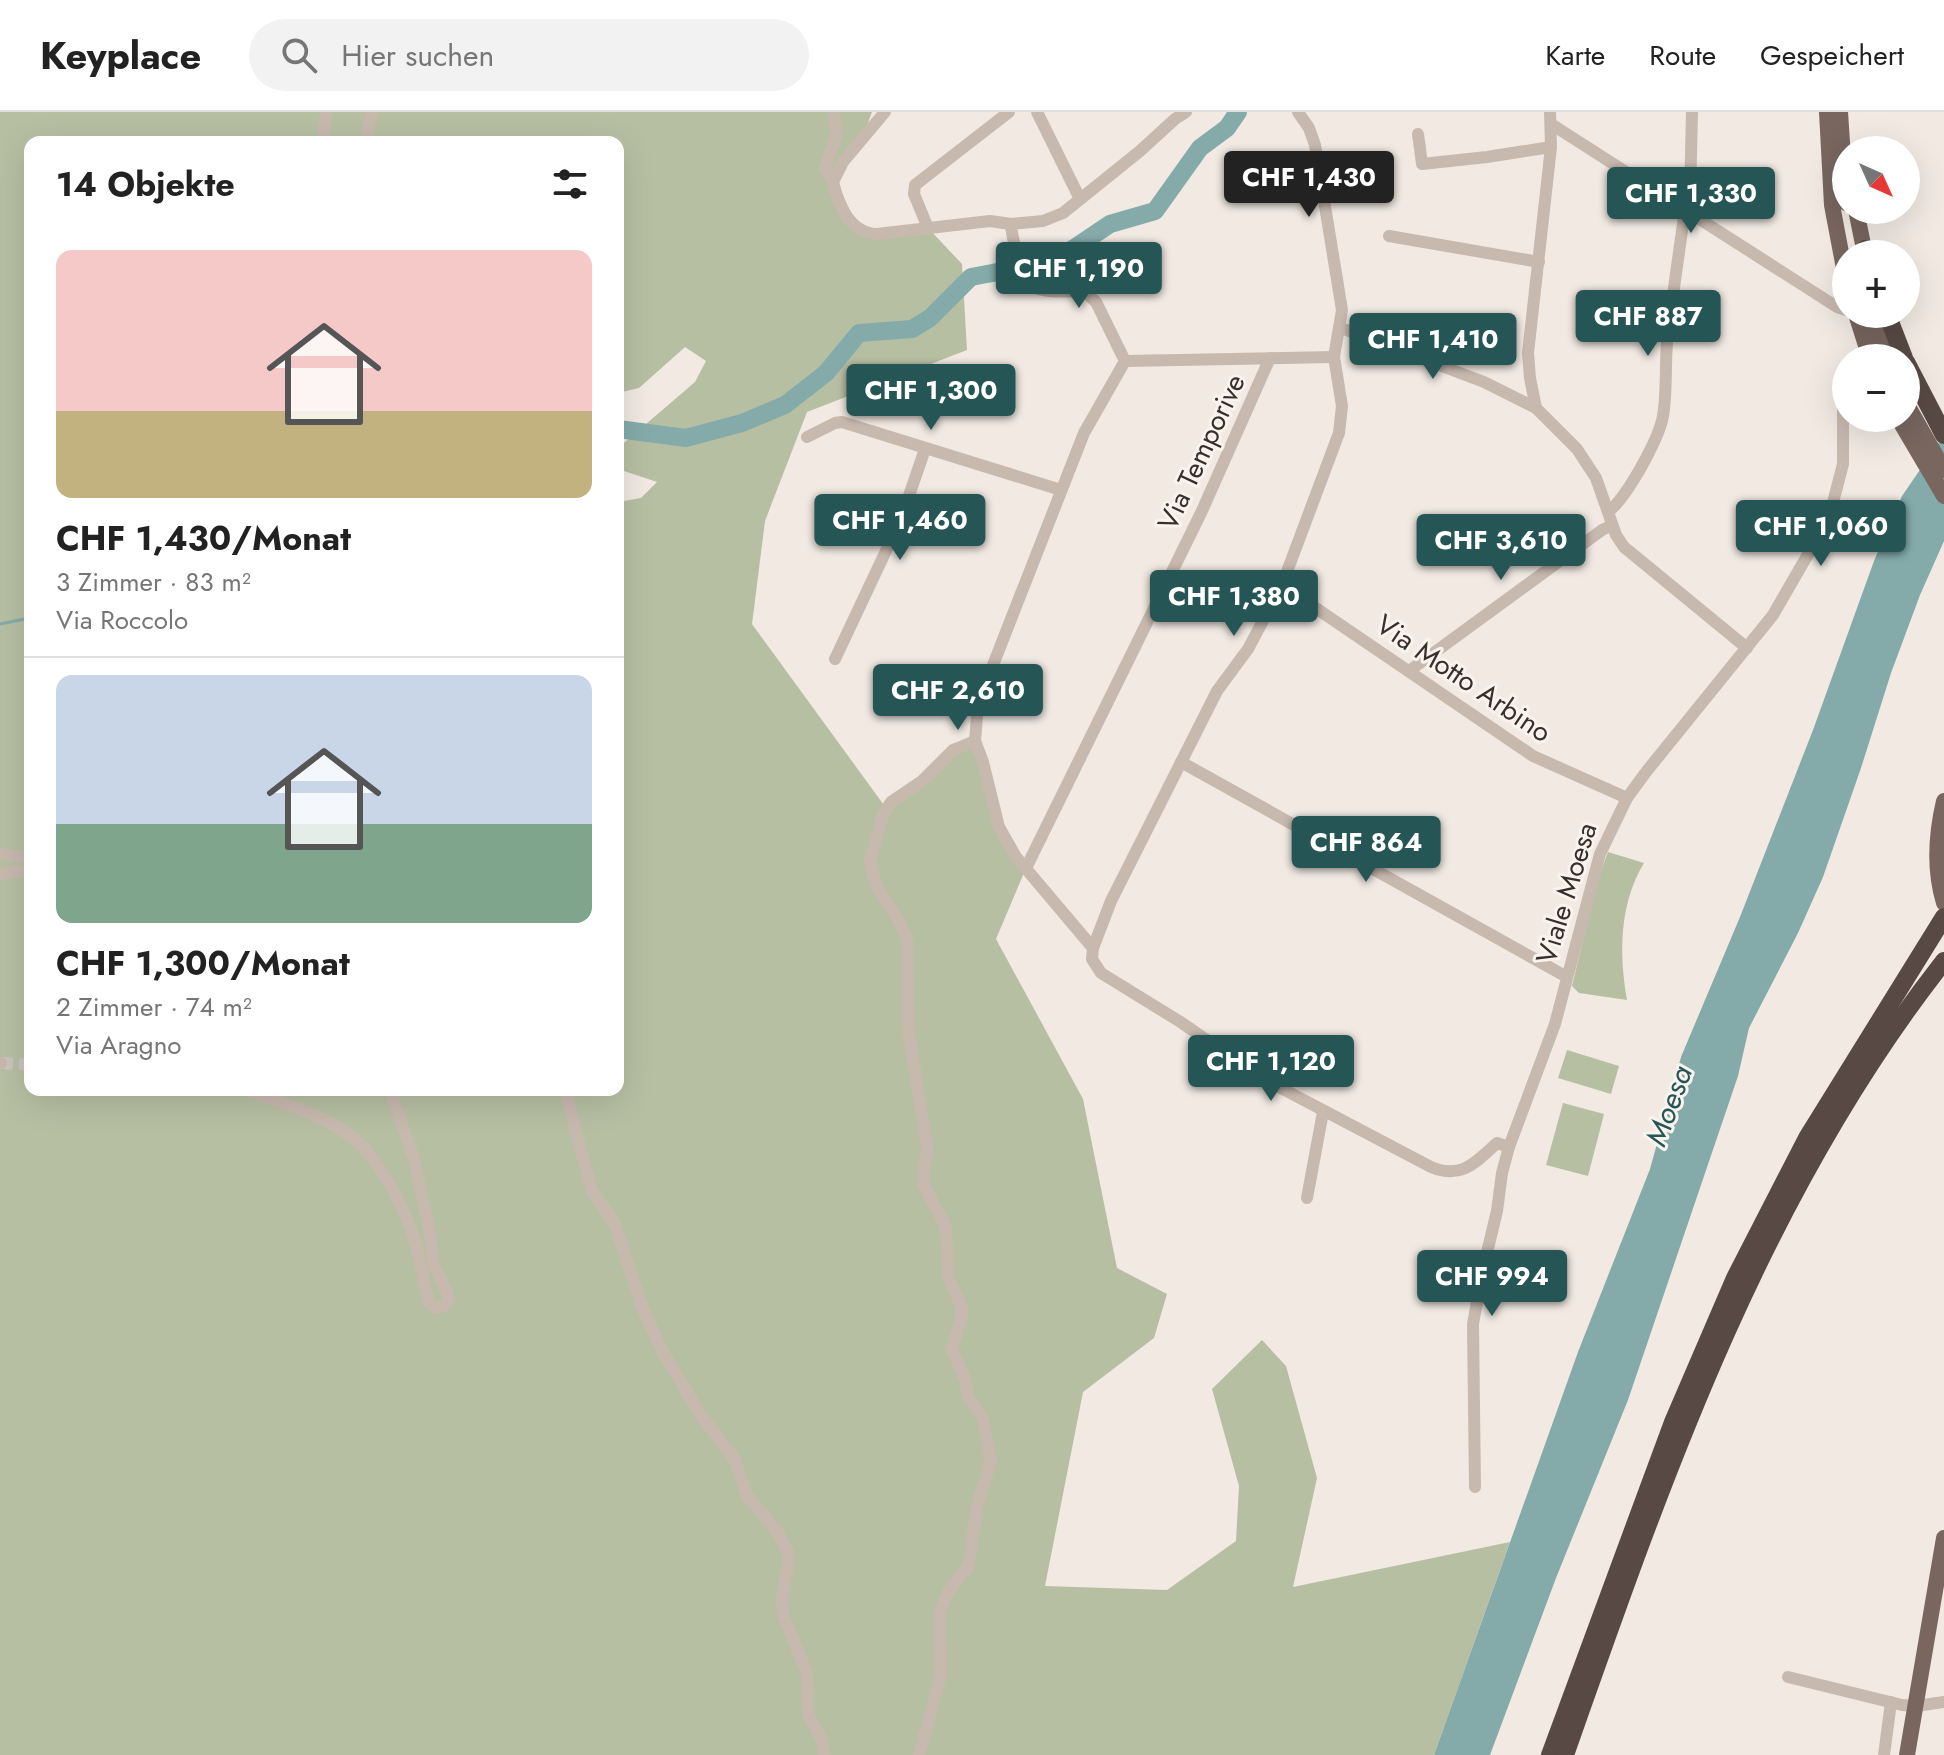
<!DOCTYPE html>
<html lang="de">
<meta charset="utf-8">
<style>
:root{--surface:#fff;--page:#f2f2f2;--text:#222;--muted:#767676;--line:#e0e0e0;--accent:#265555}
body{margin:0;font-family:Jost,sans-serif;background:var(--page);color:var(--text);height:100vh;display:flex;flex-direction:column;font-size:30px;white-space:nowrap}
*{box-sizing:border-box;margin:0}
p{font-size:26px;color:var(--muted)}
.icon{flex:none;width:44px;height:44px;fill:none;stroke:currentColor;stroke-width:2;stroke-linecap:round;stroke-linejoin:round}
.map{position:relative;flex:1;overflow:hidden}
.details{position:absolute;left:24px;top:24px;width:600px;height:960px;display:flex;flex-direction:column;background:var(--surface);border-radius:16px;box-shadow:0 8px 32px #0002}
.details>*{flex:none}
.needle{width:52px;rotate:135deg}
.buttons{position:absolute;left:1832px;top:24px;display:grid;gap:16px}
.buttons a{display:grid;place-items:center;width:88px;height:88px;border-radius:50%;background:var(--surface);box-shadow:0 8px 32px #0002;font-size:40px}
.price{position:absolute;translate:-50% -68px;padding:0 18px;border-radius:8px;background:var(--accent);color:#fff;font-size:26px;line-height:52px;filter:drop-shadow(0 2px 4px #0008)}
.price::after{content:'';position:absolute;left:50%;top:48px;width:24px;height:18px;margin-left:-12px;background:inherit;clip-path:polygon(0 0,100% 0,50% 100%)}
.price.active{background:#222;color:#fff}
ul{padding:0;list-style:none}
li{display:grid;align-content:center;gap:16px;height:424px;padding:0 32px}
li+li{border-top:2px solid var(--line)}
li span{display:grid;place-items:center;height:248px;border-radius:16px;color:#555}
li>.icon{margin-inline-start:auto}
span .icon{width:144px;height:144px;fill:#fffc;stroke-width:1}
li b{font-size:34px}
h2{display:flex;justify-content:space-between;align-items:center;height:96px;padding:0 32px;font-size:34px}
header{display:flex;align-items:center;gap:48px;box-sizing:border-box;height:112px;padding:0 40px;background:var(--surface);border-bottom:2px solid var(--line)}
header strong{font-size:38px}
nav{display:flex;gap:44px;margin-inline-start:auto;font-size:28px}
.search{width:560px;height:72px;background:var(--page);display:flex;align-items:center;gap:20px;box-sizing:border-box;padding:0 28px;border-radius:44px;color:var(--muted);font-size:30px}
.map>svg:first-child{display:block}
</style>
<header>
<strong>Keyplace</strong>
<div class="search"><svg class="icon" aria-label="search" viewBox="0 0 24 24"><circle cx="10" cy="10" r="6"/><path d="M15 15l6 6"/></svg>Hier suchen</div>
<nav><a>Karte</a><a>Route</a><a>Gespeichert</a></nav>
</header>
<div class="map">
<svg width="1944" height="1643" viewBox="0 0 1944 1643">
<rect width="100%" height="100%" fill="#f1e9e2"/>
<g fill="#b7bfa3" fill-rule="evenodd">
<path d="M0,0H872L864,22L834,65L859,118L928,116L962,152L967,238L807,300L765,409L752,512L886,696L935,656L975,629L999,715L1026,756L996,827L1083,987L1117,1156L1167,1182L1154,1226L1083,1280L1045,1474L1167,1478L1236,1429L1239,1374L1212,1277L1262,1228L1286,1254L1317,1366L1293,1475L1510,1430L1434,1643H0ZM30,30H618V281L639,276L685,235L706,249L695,270L618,336V357L657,370L641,386L618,390V978H30Z"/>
<path d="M1608,740L1644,751C1619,792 1619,842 1627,888L1579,881L1572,874L1597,771Z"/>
<polygon points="1567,938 1619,954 1611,982 1558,966"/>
<polygon points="1563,991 1604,1002 1588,1064 1546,1053"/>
</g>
<polygon fill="#84abaa" points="1944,323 1944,429 1920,483 1891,561 1861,656 1823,765 1798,821 1749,916 1738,964 1628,1288 1556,1466 1490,1643 1434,1643 1578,1240 1650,1057 1681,945 1740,805 1813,618 1874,449 1902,384"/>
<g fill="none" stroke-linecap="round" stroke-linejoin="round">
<polyline stroke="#84abaa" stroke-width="3" points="0,512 30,506"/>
<polyline stroke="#84abaa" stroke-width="18" points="618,317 686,326 742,311 785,293 826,261 859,221 912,217 930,206 971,165 1055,149 1110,112 1155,99 1200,36 1227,16 1238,0"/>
<polyline stroke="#ccc4be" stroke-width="12" stroke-dasharray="12 6" stroke-linecap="butt" points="1,951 30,953"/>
<g stroke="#c8b9af" stroke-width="12">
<path d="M885,0L843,50L833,70C839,94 850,121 877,122L990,109L1011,112"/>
<polyline points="1037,0 1080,87"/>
<path d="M1298,0L1309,16L1315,33L1342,198L1334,245L1342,294L1339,321L1282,473L1248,537L1217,579L1111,789L1093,836L1092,847L1101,861L1179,909L1262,966L1431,1055C1462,1068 1476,1050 1497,1031L1509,1035"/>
<polyline points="1551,12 1837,195 1846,198"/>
<polyline points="1418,22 1422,52 1487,45 1551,35"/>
<polyline points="323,30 326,0"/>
<polyline points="365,30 372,0"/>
<polyline points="833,70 825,56 836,25 834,0"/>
<polyline points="928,116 914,82 915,73 1009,0"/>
<polyline points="1389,124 1539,150"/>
<polyline points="1341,216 1484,270 1536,296 1577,337 1596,366 1616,423 1624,435 1747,536"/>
<path d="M1125,249L1096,190L1084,179C1070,179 1043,182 1032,174C1021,166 1012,125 1011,112L1043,109L1063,101L1140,39L1175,7L1186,0"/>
<polyline points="1125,249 1334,245"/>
<polyline points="1536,296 1530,266 1528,241 1551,35 1550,0"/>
<polyline points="807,325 835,311 842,310 1061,378"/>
<path d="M1609,399C1627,385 1659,327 1663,304C1667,281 1665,255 1667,231C1672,186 1679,142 1685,97L1690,85L1692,0"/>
<polyline points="1282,473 1533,644 1627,686"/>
<polyline points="835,547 901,407 925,337"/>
<polyline points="1409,559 1602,418 1612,413"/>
<polyline points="1181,650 1567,865"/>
<polyline points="0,742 30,746"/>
<polyline points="1026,756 1201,401 1270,246"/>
<polyline points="0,763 15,759 30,761"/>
<polyline points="1093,836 1016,745 999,715 983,650 975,629 977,604 984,576 1084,321 1125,249"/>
<polyline points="0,951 1,951"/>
<path d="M247,978C280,990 319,1002 348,1022C377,1042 405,1096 415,1130C421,1149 423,1170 429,1190L436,1196L445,1193L448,1189L447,1179L434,1154L430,1122L414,1047L390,978"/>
<polyline points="565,978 592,1079 615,1112 642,1195 662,1239 700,1302 735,1348 747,1384 777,1419 788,1441 789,1448 782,1484 783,1503 807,1561 808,1602 822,1628 824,1643"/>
<polyline points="1307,1086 1323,1000"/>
<polyline points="1475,1375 1473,1212 1483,1157 1497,1099 1502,1061 1509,1035 1555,912 1600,742 1627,686 1646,660 1773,503 1829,406 1843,352 1843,268 1846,259"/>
<polyline points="1788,1565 1902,1593 1916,1594 1944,1590"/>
<polyline points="919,1643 941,1563 940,1500 948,1480 969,1453 977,1394 991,1349 983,1307 968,1285 965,1267 952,1237 962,1203 962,1196 948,1165 946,1115 923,1072 927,1035 909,921 907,828 900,811 876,773 870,750 883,702 891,690 922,669 953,638 975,629"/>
<polyline points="1884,1643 1891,1590"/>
</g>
<g stroke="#78665f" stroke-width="16">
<polyline points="1827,0 1832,93 1846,167"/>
<polyline points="1840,0 1846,91"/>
<polyline points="1856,98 1865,142"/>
<polyline points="1856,202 1870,246"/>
<polyline points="1871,202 1887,246"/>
<polyline points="1906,291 1944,358"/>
<polyline points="1898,306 1944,384"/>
<path d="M1944,689C1936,723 1934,758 1944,791"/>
<polyline points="1907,1643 1944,1426"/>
</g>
<g stroke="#584944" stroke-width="18">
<polyline points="1865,137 1867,142"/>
<polyline points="1887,202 1904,246"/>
<polyline points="1906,250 1944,323"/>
<polyline points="1550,1643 1673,1310 1735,1166 1807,1026 1944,805"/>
<path d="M1565,1643C1663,1365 1760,1083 1944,849"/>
</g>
</g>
<g text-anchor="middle" stroke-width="6" stroke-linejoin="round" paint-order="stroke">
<g font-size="28" fill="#382f2c" stroke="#f9f3ee">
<text transform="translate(1201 340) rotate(-65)" y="10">Via Temporive</text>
<text transform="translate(1464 566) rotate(34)" y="10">Via Motto Arbino</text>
<text transform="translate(1566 781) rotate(-73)" y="10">Viale Moesa</text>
</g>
<g font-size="30" font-style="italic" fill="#265555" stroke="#f9f3ee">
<text transform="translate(1669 994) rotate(-70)" y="10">Moesa</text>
</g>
</g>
</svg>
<div class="buttons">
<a><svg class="needle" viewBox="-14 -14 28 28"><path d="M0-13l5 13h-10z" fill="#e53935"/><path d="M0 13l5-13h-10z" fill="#767676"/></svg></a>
<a>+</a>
<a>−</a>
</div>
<b class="price active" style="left:1309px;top:107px">CHF 1,430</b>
<b class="price" style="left:1691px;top:123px">CHF 1,330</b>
<b class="price" style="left:1079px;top:198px">CHF 1,190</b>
<b class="price" style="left:1648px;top:246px">CHF 887</b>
<b class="price" style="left:1433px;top:269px">CHF 1,410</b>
<b class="price" style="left:931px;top:320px">CHF 1,300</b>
<b class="price" style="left:900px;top:450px">CHF 1,460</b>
<b class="price" style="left:1821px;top:456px">CHF 1,060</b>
<b class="price" style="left:1501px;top:470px">CHF 3,610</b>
<b class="price" style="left:1234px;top:526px">CHF 1,380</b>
<b class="price" style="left:958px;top:620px">CHF 2,610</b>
<b class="price" style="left:1366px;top:772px">CHF 864</b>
<b class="price" style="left:1271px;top:991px">CHF 1,120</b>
<b class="price" style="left:1492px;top:1206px">CHF 994</b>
<section class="details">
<h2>14 Objekte<svg class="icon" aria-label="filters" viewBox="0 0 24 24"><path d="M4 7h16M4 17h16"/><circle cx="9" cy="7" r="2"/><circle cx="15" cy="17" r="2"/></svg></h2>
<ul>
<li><span style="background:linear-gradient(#f6c9c9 65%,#c2b280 0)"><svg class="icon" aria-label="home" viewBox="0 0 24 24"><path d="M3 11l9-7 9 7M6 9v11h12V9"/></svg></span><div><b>CHF 1,430/Monat</b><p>3 Zimmer · 83 m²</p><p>Via Roccolo</p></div></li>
<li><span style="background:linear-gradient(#c9d6e8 60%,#7fa58c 0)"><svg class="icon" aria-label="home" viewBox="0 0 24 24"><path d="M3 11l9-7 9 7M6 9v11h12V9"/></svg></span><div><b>CHF 1,300/Monat</b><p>2 Zimmer · 74 m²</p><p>Via Aragno</p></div></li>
</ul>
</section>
</div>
